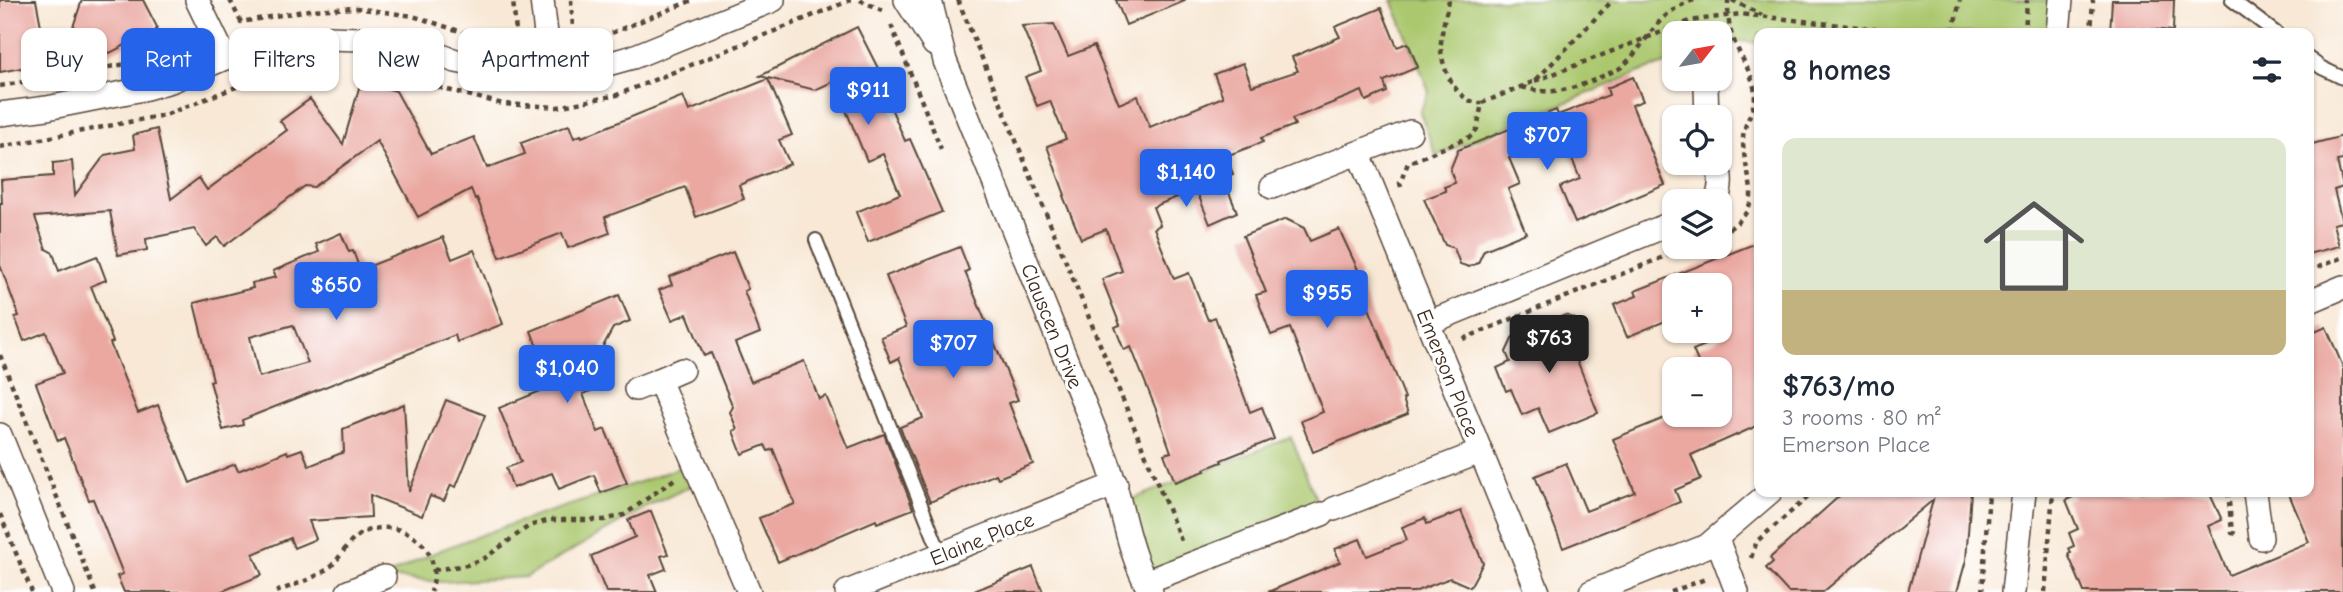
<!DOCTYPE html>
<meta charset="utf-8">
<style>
:root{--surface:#fff;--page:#f6f6f7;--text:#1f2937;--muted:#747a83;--line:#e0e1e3;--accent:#2563eb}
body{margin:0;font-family:"Comic Neue",sans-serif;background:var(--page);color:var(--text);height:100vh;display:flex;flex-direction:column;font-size:26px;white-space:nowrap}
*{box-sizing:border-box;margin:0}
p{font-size:23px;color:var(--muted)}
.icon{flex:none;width:38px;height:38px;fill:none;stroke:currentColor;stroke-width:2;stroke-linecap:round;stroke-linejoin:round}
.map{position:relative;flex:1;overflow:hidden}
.sheet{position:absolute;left:1754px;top:28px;width:560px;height:469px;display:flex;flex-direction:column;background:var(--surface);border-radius:14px;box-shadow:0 2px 5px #0004}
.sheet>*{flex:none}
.banner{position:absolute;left:21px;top:28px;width:665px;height:63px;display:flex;gap:14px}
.needle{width:46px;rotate:59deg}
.buttons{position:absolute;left:1662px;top:21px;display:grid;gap:14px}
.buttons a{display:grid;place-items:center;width:70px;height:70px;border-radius:14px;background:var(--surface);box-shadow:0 2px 5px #0004;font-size:35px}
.price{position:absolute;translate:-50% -60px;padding:0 16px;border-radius:7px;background:var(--accent);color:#fff;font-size:23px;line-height:46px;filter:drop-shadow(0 2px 4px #0008)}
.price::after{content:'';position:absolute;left:50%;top:42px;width:21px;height:16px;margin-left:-10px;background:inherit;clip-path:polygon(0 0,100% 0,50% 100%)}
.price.selected{background:#222;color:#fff}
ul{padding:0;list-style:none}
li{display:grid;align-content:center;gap:14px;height:371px;padding:0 28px}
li+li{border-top:2px solid var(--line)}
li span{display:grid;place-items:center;height:217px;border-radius:14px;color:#555}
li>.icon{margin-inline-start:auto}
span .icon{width:126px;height:126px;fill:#fffc;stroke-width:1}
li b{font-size:30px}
h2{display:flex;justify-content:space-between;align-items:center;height:84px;padding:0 28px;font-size:30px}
.pill{padding:0 24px;border-radius:14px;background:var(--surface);box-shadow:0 2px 5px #0004;font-size:24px;line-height:63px}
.pill.selected{background:var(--accent);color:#fff}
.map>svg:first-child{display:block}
</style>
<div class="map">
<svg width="2343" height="592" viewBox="0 0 2343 592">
<rect width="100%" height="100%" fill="#fff"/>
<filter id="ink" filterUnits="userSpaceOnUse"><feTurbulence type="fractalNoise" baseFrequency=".0143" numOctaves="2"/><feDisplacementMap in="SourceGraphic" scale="14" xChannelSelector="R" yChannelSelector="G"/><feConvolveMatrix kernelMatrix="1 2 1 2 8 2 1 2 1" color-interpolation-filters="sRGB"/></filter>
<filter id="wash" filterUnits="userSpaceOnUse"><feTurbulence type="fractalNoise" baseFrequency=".00686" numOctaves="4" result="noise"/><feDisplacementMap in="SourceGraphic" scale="28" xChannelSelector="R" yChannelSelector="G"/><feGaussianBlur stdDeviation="1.57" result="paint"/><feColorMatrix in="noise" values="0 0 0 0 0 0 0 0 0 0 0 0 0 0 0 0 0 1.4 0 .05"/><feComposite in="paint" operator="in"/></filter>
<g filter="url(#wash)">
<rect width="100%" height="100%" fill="#f8e8d5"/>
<g fill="#abc86e" stroke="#737946" stroke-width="2">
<polygon points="1392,0 2060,0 2058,33 1759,33 1759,43 1738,41 1720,47 1720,33 1675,33 1675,61 1640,72 1436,156 1420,112 1429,91"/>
<polygon points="1291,437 1322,514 1145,582 1120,504"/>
<path d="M693,462L701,481L647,507L526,577L443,582L384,577C403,568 422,558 441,550C524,516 611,496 693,462Z"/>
</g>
<g id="blocks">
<g fill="#eaa8a1" fill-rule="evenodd">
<polygon points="0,0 36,0 48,63 0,72"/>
<polygon points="82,0 143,0 157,27 153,40 141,47 129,43 110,53 105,51 90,59 88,55 62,60"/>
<polygon points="1116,0 1184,0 1185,1 1126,25"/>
<polygon points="2112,0 2174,0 2173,31 2137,28 2137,33 2110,33"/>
<polygon points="1381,8 1397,47 1408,43 1418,67 1384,81 1387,92 1366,101 1362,91 1292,119 1295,125 1261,138 1263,142 1226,156 1233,174 1223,178 1237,212 1210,224 1196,189 1153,207 1160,225 1154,228 1174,279 1189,273 1208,320 1215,317 1250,412 1262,407 1274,439 1221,460 1222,462 1204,469 1205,471 1175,482 1164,454 1171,452 1157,412 1131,347 1124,350 1115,327 1120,325 1102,279 1122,271 1106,229 1081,239 1063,196 1065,195 1047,146 1066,139 1050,101 1037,106 1025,77 1041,71 1022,26 1054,24 1068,56 1094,46 1119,104 1138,96 1150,127 1223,97 1214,74 1243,63 1252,86 1298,71 1292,57 1340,37 1335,27"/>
<polygon points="857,27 884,80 880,82 905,141 910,139 942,212 868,242 856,212 900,194 883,154 867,161 834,81 815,90 760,76"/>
<polygon points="1633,77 1643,101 1632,105 1665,185 1575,223 1560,187 1580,179 1570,154 1551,141 1509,158 1520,184 1508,189 1526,233 1484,250 1478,263 1469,267 1460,264 1454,248 1445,245 1424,199 1446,191 1444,187 1455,183 1450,170 1458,150 1556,110 1558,115 1609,95 1607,88"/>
<polygon points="768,79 792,135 779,140 790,164 739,185 744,199 696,217 685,187 605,217 610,233 568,248 562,233 500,257 477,198 475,199 471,189 418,217 377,141 314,187 305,186 224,246 217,237 206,246 194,229 146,239 147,250 118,255 110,211 35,217 46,249 53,253 59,271 97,256 106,280 91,286 113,342 110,343 138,413 158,405 190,483 235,464 238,471 287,451 288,454 302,449 309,466 344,452 343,429 404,404 409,492 446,400 485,415 456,487 451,485 444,501 430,496 422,516 370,495 371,517 309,521 316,539 294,548 290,538 253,554 262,575 220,592 124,592 117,576 123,574 93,499 89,500 64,438 58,441 36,383 63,373 46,332 24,341 15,317 19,316 0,265 0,203 2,203 1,180 53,176 53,163 72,161 75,195 105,155 135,149 133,135 157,129 171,199 199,178 207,190 287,130 280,121 310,99 343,144 361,81 396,91 431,154 474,137 487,168 525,154 521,143 569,125 574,138 581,135 582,137 683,96 689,111"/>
<polygon points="2343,136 2343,160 2337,161 2343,187 2334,190 2342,222 2333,224 2339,246 2308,254 2308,145"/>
<polygon points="1286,219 1304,228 1310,241 1339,229 1361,276 1357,278 1405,398 1403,399 1408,414 1313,452 1301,421 1323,412 1290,328 1271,335 1256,295 1266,292 1243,236"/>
<path d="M341,233L349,252L353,251L360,270L443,237L452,259L474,250L503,324L457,342L455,335L242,420L243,425L223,430L210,381L213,380L194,303L253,288L252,283L276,277L273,271L319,252L316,244ZM293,325L308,363L259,377L250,337Z"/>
<polygon points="1759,242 1759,425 1691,455 1701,479 1675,490 1680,502 1563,548 1535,476 1566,463 1586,511 1635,492 1613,439 1672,415 1720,415 1720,369 1701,369 1693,350 1720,339 1720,285 1675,285 1675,317 1627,337 1614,305 1637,296 1635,291"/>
<polygon points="960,247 969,270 965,272 1018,400 1009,403 1033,464 998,478 996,474 930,502 900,427 923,418 899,358 891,362 881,337 906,327 886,276"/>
<polygon points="733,252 748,289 744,291 760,333 735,343 751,382 804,361 819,399 826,396 848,448 884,434 913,509 877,523 876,520 778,562 759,518 795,504 773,449 768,451 765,445 742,454 733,431 737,429 730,412 733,407 711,353 704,356 687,314 672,320 659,290 672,285 669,277"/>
<polygon points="619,295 630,321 613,328 594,363 603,386 583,394 598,432 605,429 627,483 601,493 594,475 559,489 552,473 513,488 506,468 521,462 499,408 553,386 531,331"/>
<polygon points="1565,315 1574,318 1579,333 1573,350 1598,413 1549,433 1538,408 1522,415 1511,389 1506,391 1497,368 1510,362 1506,352 1513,337 1522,333 1535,338 1540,326"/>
<polygon points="2326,327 2343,367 2343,592 2084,592 2068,554 2071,553 2069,548 2074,546 2069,533 2078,529 2066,500 2073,497 2071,492 2209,492 2222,520 2208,526 2229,575 2309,542 2289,494 2308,492 2308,335"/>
<polygon points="1844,492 1971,492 1966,560 1957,592 1908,592 1933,500 1823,592 1788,592 1766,568 1773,562 1770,558"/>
<polygon points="651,511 668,554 661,556 666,569 650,575 657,592 606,592 591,556 635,537 628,520"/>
<polygon points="1461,511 1483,563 1470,587 1450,578 1414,592 1268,592 1340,562 1335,549 1360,539 1367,556 1407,540 1402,527 1425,518 1427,524"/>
<polygon points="1033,567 1043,592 974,592 974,591"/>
</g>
</g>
</g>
<g filter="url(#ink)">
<use href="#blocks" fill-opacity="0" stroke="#574639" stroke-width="2"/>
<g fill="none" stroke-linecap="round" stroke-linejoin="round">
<g stroke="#574639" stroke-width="16">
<g id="service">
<polyline points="2232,0 2276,33"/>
<polyline points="2308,58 2322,68 2343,78"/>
<polyline points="816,240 941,555"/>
</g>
</g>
<g stroke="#574639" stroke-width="26">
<g id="minor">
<polyline points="197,0 225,58"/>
<polyline points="542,0 551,76"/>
<polyline points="906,0 934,44"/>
<path d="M930,0L945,61L1106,458C1123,502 1126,551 1151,592"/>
<polyline points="2058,33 2061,0"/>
<polyline points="1706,88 1707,117"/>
<polyline points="0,114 47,108 143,89 171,81 225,58 258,48 299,40 328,38 360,39 421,49 456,61 516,73 551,76 575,73 633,57 773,0"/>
<polyline points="1359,154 1538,592"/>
<polyline points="1272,187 1410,132"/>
<path d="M1716,201C1722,187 1721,177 1717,163"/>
<polyline points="2308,302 2343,287"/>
<polyline points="1428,323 1675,222"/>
<polyline points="682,370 659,380 749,592"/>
<polyline points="636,389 659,380"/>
<polyline points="0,435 63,592"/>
<polyline points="2255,492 2261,538"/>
<polyline points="1334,509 1480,452"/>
<polyline points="1717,539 1737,592"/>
<polyline points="1145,582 1322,514"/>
<polyline points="348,592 384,577"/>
<polyline points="847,592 1116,484"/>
<polyline points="1591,592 1707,546 1770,492"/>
<polyline points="2013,592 2024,492"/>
</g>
</g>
<g stroke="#574639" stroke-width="4.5" stroke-dasharray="5 5" stroke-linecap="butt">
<polyline points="230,0 241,22 309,10 356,8 413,16 487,40 517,43 513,0"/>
<polyline points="571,0 574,41 604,36 693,0"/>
<polyline points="860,0 884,11"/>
<polyline points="958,0 1182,543"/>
<path d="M1449,0C1446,15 1440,34 1441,50C1443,72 1458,104 1482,103"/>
<polyline points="1732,0 1762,15"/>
<polyline points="891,25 941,149"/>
<polyline points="1953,31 1960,0"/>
<polyline points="2025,33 2027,0"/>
<polyline points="2091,33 2093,0"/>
<polyline points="391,71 444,89 503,104 558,107 617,95 851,0"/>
<polyline points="1535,81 1690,21 1740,14 1911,33 2025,32"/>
<polyline points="0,86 132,63 189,42"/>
<path d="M1522,87C1553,97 1577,88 1605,75C1611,72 1619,70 1624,65C1649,41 1656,12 1694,0"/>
<polyline points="0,147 165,115 264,76 316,66"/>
<polyline points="1401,187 1400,183 1408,163 1472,136 1477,129 1482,103 1535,81 1613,0"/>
<path d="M1720,234C1772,206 1743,181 1743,139C1743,121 1759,107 1754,87C1750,69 1739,55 1733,38C1728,26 1728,12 1728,0"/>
<polyline points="2308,271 2343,257"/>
<polyline points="1463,339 1688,247"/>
<polyline points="0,355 95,592"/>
<polyline points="2228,492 2232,533 2238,534"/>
<polyline points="0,514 32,592"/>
<polyline points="1751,558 1757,541 1814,492"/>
<polyline points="434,570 467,565 485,558 529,526 550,520 604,520 624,515 676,478"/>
<path d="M276,592C292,585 312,580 326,570C337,563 342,551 351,542C370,521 406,524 424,546C435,561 436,575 431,592"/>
<polyline points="1671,592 1708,578"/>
<polyline points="1982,592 1989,492"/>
<polyline points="2045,592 2053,492"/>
</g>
<use href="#service" stroke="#fff" stroke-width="12"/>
<use href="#minor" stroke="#fff" stroke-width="23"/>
</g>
</g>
<g text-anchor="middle" stroke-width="6" stroke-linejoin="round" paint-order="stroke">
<g font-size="21" fill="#3b2a1e" stroke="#fff">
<text transform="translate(1052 326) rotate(68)" y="7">Clauscen Drive</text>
<text transform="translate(1448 373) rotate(68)" y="7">Emerson Place</text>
<text transform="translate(982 539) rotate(-22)" y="7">Elaine Place</text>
</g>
</g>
</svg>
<div class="buttons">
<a><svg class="needle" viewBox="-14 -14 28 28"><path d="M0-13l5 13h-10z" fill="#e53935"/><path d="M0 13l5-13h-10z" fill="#747a83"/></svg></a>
<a><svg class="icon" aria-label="locate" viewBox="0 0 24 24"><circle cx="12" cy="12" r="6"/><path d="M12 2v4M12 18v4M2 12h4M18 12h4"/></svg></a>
<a><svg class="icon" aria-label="layers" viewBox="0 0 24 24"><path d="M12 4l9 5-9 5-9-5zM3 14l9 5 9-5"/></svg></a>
<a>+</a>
<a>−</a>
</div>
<b class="price" style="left:868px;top:127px">$911</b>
<b class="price" style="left:1547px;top:172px">$707</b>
<b class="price" style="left:1186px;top:209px">$1,140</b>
<b class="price" style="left:336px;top:322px">$650</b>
<b class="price" style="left:1327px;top:330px">$955</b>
<b class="price selected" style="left:1549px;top:375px">$763</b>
<b class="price" style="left:953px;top:380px">$707</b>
<b class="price" style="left:567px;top:405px">$1,040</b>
<div class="banner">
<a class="pill">Buy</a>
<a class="pill selected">Rent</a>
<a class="pill">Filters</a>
<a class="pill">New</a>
<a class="pill">Apartment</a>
</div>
<section class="sheet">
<h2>8 homes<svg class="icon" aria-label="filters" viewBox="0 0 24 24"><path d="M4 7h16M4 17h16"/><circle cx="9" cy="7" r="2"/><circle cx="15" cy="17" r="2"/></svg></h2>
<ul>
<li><span style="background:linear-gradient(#dfe7d0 70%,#c2b280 0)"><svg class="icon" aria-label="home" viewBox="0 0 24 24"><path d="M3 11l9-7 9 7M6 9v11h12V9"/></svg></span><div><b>$763/mo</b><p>3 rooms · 80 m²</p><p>Emerson Place</p></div></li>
</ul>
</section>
</div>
